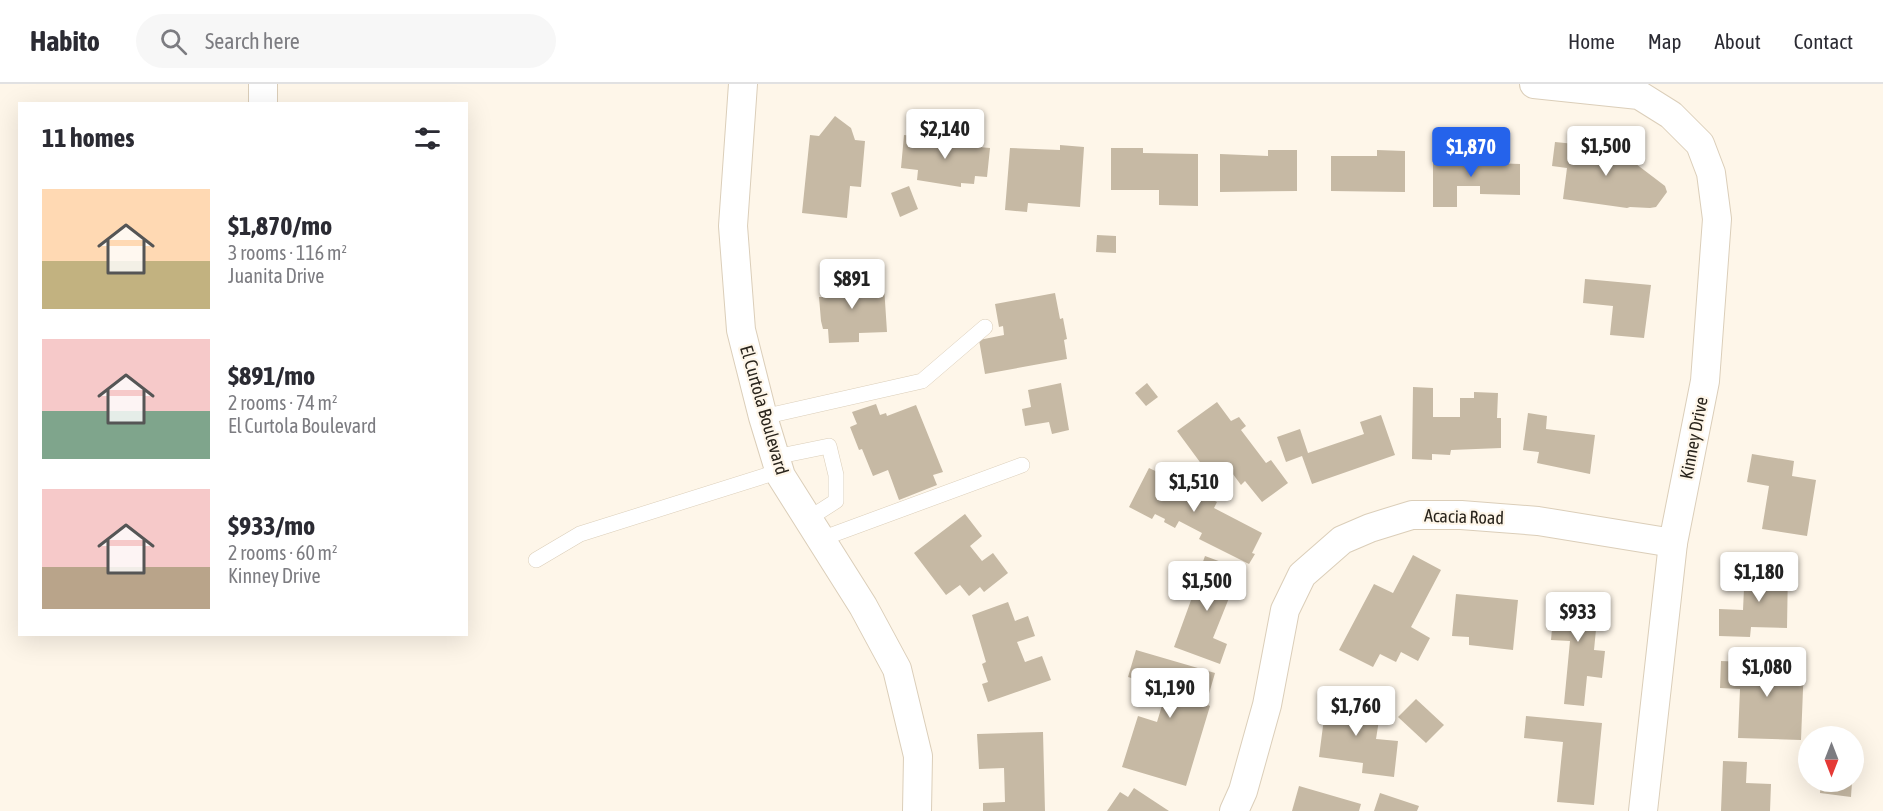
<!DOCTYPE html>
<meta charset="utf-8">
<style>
:root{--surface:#fff;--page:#f7f7f7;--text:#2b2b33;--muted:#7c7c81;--line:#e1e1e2;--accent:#2563eb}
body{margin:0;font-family:"Asap Condensed",sans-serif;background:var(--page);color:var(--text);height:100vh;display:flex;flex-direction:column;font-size:22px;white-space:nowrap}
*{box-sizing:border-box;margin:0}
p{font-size:20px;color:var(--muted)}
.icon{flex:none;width:33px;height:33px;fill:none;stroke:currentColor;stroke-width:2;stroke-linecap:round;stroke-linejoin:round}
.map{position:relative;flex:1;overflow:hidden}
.details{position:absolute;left:18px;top:18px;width:450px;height:534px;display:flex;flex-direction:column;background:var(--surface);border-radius:0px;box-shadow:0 6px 24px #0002}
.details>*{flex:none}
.needle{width:39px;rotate:180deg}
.fabs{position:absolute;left:1798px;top:642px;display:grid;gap:12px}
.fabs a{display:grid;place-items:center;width:66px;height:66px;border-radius:50%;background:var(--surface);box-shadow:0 6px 24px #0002;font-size:30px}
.price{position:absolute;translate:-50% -51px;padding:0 14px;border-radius:6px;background:#fff;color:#222;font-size:20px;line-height:39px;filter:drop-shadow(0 2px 3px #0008)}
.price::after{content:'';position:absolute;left:50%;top:36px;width:18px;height:14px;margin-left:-9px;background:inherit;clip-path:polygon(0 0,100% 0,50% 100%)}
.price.selected{background:var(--accent);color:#fff}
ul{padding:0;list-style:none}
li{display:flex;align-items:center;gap:18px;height:150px;padding:0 24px}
li span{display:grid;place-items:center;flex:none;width:168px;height:120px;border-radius:0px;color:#555}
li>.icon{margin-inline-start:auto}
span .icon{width:72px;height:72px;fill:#fffc;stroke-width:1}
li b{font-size:26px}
h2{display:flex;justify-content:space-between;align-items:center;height:72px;padding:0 24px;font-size:26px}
header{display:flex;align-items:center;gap:36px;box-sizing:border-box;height:84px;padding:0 30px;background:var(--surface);border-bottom:2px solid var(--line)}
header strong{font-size:28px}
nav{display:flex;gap:33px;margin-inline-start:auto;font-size:21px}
.search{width:420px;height:54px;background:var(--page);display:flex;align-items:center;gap:15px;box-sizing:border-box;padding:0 21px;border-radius:33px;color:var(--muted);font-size:22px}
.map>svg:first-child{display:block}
</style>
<header>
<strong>Habito</strong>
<div class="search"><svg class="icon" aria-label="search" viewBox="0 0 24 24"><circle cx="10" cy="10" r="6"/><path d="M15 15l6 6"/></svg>Search here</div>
<nav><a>Home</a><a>Map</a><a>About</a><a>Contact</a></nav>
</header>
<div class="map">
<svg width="1883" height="727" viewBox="0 0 1883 727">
<rect width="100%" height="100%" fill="#fef6e9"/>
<g fill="#c6b9a4">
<polygon points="835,32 851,44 855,56 865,57 861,103 850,102 847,134 802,129 810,51 819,52"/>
<polygon points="904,51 967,57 967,62 990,64 987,93 975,92 974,100 961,99 961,103 917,96 918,86 901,84"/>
<polygon points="1555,58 1615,64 1665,102 1667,108 1656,123 1650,124 1630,123 1627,124 1563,115 1567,84 1552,82"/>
<polygon points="1060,61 1084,63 1080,123 1028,119 1027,128 1005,126 1010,64 1060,66"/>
<polygon points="1111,64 1143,64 1143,69 1198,70 1198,122 1159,121 1159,106 1111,106"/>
<polygon points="1268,66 1297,66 1297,107 1220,108 1220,70 1268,72"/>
<polygon points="1377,66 1405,67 1405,108 1331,107 1331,72 1377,72"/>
<polygon points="1433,68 1453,68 1453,73 1464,73 1464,78 1520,80 1520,111 1480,110 1480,102 1457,102 1457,123 1433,123"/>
<polygon points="909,102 918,125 900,133 891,109"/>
<polygon points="1097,151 1116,152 1116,169 1096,168"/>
<polygon points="860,193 861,203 884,202 887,248 859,249 859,258 829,259 828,245 823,245 821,237 819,213 824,213 823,195"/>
<polygon points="1585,195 1651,201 1644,254 1610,251 1613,222 1583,219"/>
<polygon points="1055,209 1060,235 1063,234 1067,255 1064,256 1067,275 985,290 979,256 1004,251 1003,242 999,243 995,220"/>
<polygon points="1061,299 1069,346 1052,350 1049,338 1025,342 1022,325 1031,323 1028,306"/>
<polygon points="1147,299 1158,313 1146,322 1135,309"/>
<polygon points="1413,303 1433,304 1433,333 1460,333 1460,314 1474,314 1474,308 1498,309 1497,334 1501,334 1501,364 1451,366 1450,371 1432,370 1432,376 1412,375"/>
<polygon points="1217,318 1231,337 1239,333 1246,342 1241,346 1266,379 1271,376 1288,399 1262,418 1245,397 1241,401 1224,378 1208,389 1177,347"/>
<polygon points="876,320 880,331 886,329 887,332 916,321 943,388 933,391 937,401 899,416 888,386 873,392 862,365 859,366 850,343 857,340 852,328"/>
<polygon points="1528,329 1547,332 1546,345 1595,351 1590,390 1537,379 1539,368 1523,366"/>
<polygon points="1381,331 1395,371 1312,400 1302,372 1286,378 1277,353 1300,345 1308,369 1364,350 1360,338"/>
<polygon points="1752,370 1794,377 1792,392 1816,396 1807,452 1762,445 1769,402 1747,398"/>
<polygon points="1149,384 1170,394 1174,386 1199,399 1195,407 1217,418 1214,424 1262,449 1252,469 1255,470 1249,480 1199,455 1202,449 1179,437 1175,444 1164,438 1165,435 1155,430 1152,435 1129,423"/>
<polygon points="965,430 982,452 970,462 982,477 993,469 1008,489 984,508 980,503 969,512 960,501 946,511 914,469"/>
<polygon points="1413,471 1441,486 1411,543 1430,554 1418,577 1401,568 1396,578 1380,570 1373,583 1339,566 1374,500 1393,509"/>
<polygon points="1205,472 1235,483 1226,508 1231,509 1213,554 1227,560 1220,580 1174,563 1198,497 1196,497"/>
<polygon points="1745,482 1788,483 1787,544 1751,543 1750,553 1719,552 1719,525 1743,526"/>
<polygon points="1456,510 1518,516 1513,566 1469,561 1469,553 1452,552"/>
<polygon points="1555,511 1599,515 1594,566 1605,567 1602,594 1587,592 1584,622 1564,620 1570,557 1551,556"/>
<polygon points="1008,518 1015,537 1028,532 1035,552 1017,558 1025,578 1042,572 1051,596 988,618 982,600 988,598 982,580 986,578 972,531"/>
<polygon points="1136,566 1215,589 1206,620 1210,622 1186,702 1122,683 1138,632 1157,638 1167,605 1128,593"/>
<polygon points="1721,577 1804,580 1801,656 1738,654 1740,605 1720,604"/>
<polygon points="1327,611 1368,617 1366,635 1379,636 1376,655 1398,657 1394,693 1362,689 1363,679 1319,673"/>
<polygon points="1416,615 1444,641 1426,659 1398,633"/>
<polygon points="1526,632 1602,639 1594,721 1557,718 1563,658 1524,654"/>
<polygon points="1043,648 1045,727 983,727 983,719 1005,718 1004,684 979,685 977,650"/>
<polygon points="1723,677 1747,678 1746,699 1771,700 1770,727 1721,727"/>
<polygon points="1821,698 1852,698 1851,713 1820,709"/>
<polygon points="1299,702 1361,720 1359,727 1292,727"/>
<polygon points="1134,704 1169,727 1107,727 1120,708 1128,713"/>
<polygon points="1380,709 1419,722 1417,727 1374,727"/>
</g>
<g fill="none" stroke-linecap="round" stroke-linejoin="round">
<g stroke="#dbceb9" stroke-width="16">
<g id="lane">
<polyline points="763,333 922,297 985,243"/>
<polyline points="775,373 829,362 836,391 836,417 808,435"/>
<polyline points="821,455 1022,381"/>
<polyline points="536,476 580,450 780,387"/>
</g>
</g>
<g stroke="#dbceb9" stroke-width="30">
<g id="street">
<polyline points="743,0 733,142 741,246 763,333 781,392 863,522 897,585 918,672 917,727"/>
<polyline points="1534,0 1639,11 1671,31 1700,60 1711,89 1717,135 1705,297 1673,459 1643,727"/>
<polyline points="263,20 263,0"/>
<polyline points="1234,727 1243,707 1267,621 1285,526 1302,491 1342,456 1370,444 1412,431 1461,431 1538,437 1673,459"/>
</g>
</g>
<use href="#lane" stroke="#fff" stroke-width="15"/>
<use href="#street" stroke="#fff" stroke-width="28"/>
</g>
<g text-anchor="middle" stroke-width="4.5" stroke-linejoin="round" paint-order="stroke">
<g font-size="18" fill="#29241c" stroke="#fef6e9">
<text transform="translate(764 326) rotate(74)" y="6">El Curtola Boulevard</text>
<text transform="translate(1694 354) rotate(-79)" y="6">Kinney Drive</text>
<text transform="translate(1464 433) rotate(2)" y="6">Acacia Road</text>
</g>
</g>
</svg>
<div class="fabs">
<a><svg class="needle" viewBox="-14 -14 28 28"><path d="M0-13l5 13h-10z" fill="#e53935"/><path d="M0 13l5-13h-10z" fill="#7c7c81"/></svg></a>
</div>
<b class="price" style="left:945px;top:76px">$2,140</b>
<b class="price" style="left:1606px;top:93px">$1,500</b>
<b class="price selected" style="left:1471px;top:94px">$1,870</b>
<b class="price" style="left:852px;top:226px">$891</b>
<b class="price" style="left:1194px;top:429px">$1,510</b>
<b class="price" style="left:1759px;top:519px">$1,180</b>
<b class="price" style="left:1207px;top:528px">$1,500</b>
<b class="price" style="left:1578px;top:559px">$933</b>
<b class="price" style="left:1767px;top:614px">$1,080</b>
<b class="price" style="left:1170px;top:635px">$1,190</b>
<b class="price" style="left:1356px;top:653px">$1,760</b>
<section class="details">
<h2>11 homes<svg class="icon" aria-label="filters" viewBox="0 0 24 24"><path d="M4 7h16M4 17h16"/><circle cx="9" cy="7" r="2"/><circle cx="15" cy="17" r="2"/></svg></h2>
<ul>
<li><span style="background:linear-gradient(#ffd9b3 60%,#c2b280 0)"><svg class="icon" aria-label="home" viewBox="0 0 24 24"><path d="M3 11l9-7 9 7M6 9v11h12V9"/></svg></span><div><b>$1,870/mo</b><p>3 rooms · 116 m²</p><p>Juanita Drive</p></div></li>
<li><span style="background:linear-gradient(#f6c9c9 60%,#7fa58c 0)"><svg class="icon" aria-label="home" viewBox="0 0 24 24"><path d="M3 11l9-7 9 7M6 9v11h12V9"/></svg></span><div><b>$891/mo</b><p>2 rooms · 74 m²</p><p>El Curtola Boulevard</p></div></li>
<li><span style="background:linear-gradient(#f6c9c9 65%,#b9a48a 0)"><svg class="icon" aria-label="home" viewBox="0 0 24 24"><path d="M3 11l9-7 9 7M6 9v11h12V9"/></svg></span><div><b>$933/mo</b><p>2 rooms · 60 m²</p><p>Kinney Drive</p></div></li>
</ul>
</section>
</div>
